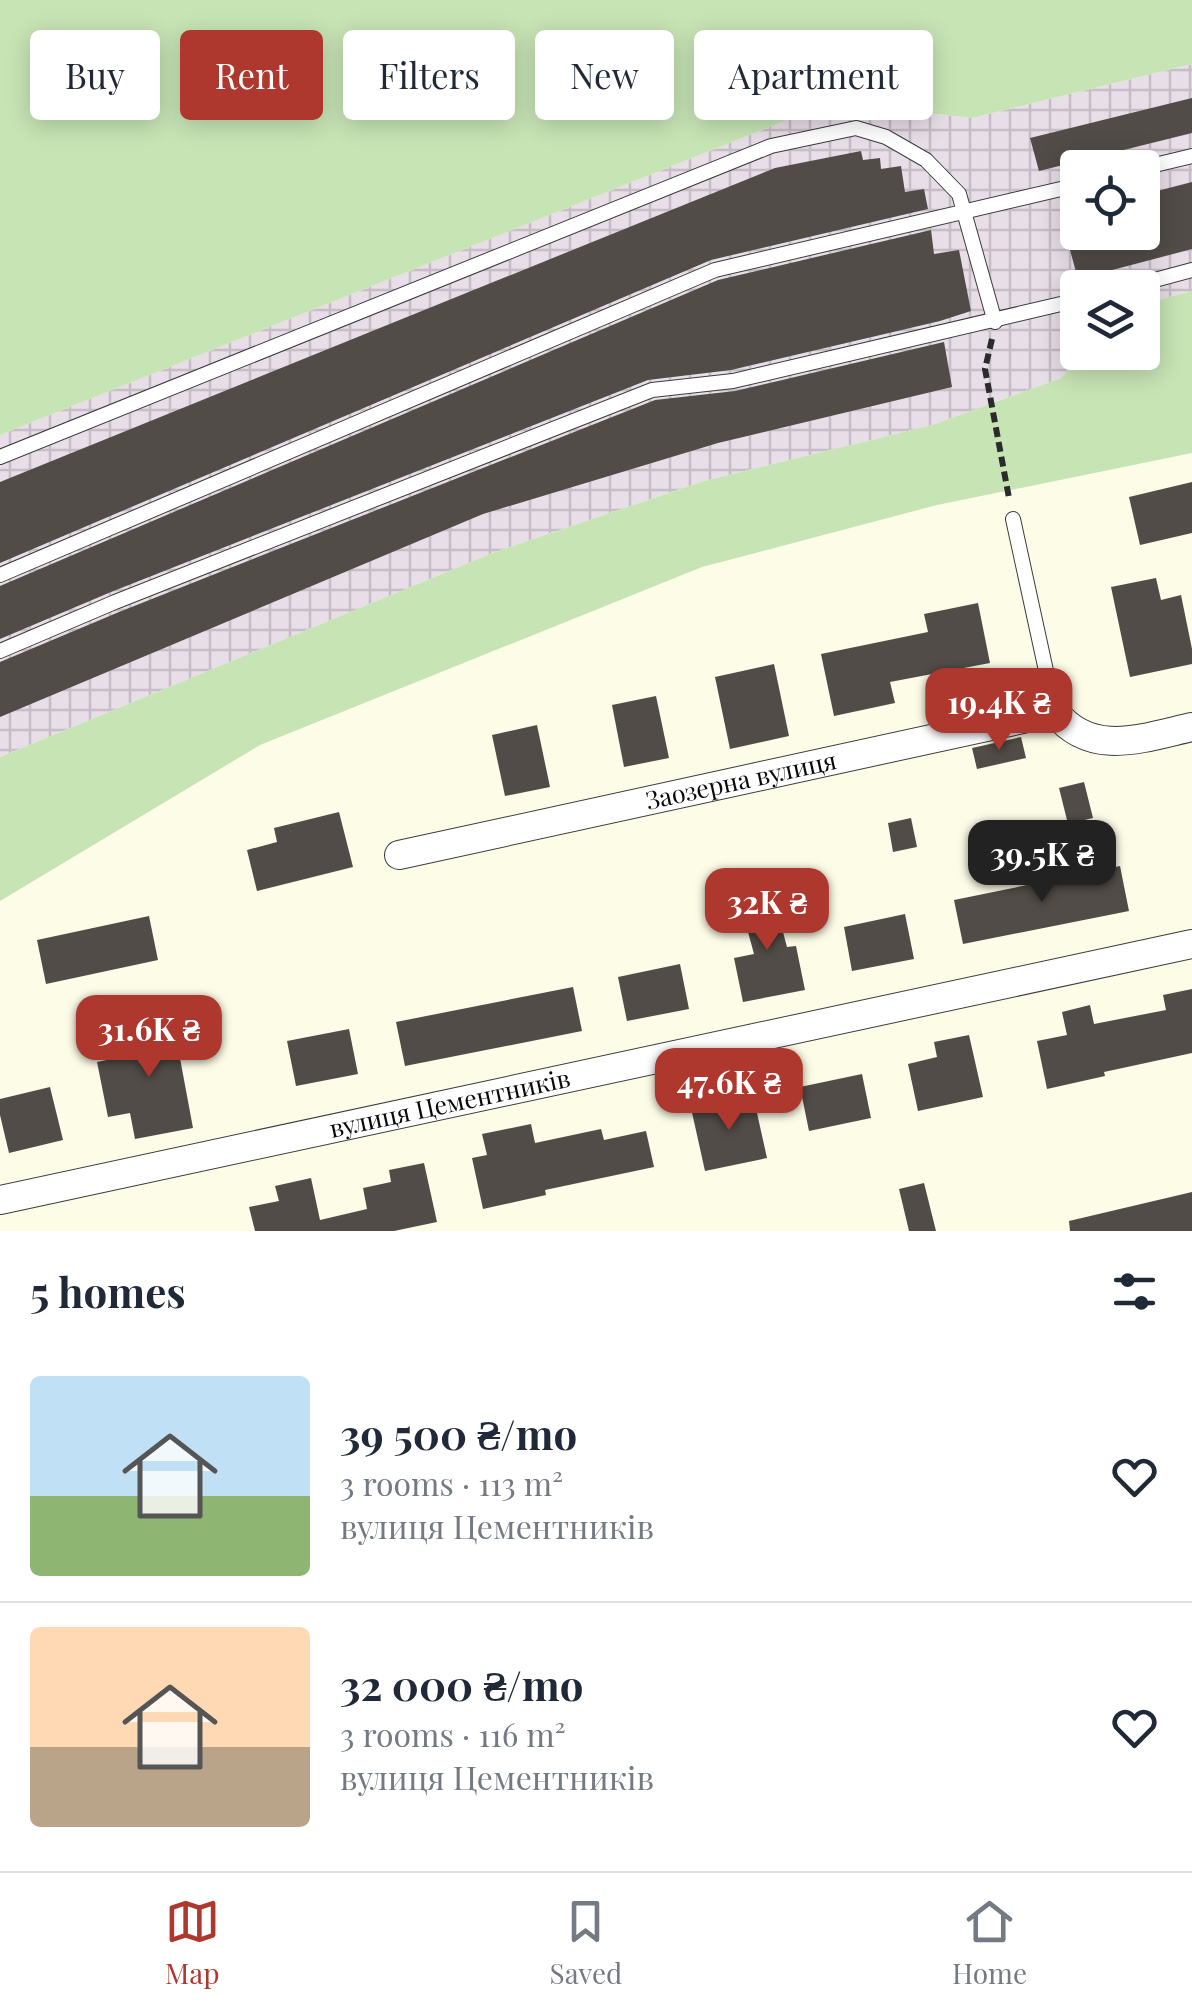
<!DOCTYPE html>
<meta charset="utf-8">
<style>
:root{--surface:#fff;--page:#f6f6f7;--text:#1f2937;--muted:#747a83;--line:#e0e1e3;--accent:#ae382d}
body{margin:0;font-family:"Playfair Display",serif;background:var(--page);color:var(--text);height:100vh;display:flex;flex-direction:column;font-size:38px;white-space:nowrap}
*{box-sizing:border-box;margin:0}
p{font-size:32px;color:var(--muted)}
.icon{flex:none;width:55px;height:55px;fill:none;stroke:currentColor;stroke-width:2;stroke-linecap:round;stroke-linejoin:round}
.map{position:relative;height:1231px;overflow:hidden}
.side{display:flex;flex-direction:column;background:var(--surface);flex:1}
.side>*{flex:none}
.hud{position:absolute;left:30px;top:30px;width:1132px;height:90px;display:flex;gap:20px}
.tools{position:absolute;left:1060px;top:150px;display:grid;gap:20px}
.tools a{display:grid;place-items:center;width:100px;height:100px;border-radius:10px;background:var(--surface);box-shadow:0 5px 25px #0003;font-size:50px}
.price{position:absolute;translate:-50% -85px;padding:0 22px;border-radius:20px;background:var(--accent);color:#fff;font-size:32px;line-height:65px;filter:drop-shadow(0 2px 5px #0008)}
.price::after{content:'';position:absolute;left:50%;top:60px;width:30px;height:22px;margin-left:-15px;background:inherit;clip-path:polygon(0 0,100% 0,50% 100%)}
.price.active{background:#222;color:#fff}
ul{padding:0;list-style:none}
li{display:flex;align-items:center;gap:30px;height:250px;padding:0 30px}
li+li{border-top:2px solid var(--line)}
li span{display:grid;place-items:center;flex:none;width:280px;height:200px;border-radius:10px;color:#555}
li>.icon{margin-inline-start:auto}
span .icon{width:120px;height:120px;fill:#fffc;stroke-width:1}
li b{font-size:42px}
h2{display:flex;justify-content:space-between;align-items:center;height:120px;padding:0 30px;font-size:42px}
.chip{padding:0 35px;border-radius:10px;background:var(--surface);box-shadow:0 5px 25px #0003;font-size:35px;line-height:90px}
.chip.active{background:var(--accent);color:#fff}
.menu{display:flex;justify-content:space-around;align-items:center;height:140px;border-top:2px solid var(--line);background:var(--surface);font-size:28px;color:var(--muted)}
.menu a{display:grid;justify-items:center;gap:5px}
.menu .active{color:var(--accent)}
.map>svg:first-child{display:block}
</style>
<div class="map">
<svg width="1192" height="1231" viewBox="0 0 1192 1231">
<defs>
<pattern id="industrial-grid" width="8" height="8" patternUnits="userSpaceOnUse" patternTransform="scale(2.5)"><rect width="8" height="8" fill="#e8dee8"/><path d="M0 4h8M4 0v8" fill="none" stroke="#c6bdc6"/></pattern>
</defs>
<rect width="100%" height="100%" fill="#fdfce7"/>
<path fill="url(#industrial-grid)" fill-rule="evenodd" d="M1192,64V291L1143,304L1142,288H1078V352L1081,353L1061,378L932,425L704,481L495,552L0,757V435L832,102L972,118ZM1078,168H1142V232H1078Z"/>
<g fill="#c7e4b5">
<polygon points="0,0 1192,0 1192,64 972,118 832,102 0,435"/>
<polygon points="1192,291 1192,453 937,505 702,567 260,745 0,901 0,757 495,552 704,481 932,425 1061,378 1081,353 1142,352 1143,304"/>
</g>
<g fill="#514c47">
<polygon points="1192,98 1192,133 1039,171 1030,138"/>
<polygon points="861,151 863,160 880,158 881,169 901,166 905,192 924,189 928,209 711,260 0,563 0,482 775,168"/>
<polygon points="1192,182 1192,249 1078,279 1065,232 1142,232 1142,195"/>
<polygon points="931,230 934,254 959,250 971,311 940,321 731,370 648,380 111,592 0,639 0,586 718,280"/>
<polygon points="944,342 952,387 718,443 483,514 0,717 0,662 119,612 655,400 735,391"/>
<polygon points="1192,482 1192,533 1140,545 1129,497"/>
<polygon points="1156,578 1161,600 1181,595 1192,649 1192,664 1130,677 1111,587"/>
<polygon points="978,603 990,663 890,682 895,703 834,716 821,654 928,632 924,614"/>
<polygon points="774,664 789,736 730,749 715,677"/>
<polygon points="656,696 669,758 624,767 612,705"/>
<polygon points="537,725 550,787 505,796 492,735"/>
<polygon points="1021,737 1026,758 977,769 972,748"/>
<polygon points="1084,782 1093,818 1068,824 1059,788"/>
<polygon points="339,812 353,867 257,891 247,850 277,842 274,828"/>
<polygon points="911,818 917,847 893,852 888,823"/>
<polygon points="1120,866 1129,911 963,944 954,900"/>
<polygon points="772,891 787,947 796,946 805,990 743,1002 734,958 754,954 739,899"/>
<polygon points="905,914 914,959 852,971 844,927"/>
<polygon points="149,916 158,960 46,984 37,940"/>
<polygon points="680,964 689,1009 627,1021 618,977"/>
<polygon points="573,987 582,1031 405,1066 396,1022"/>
<polygon points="1192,989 1192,1053 1104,1072 1105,1076 1047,1089 1037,1041 1067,1035 1062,1012 1090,1005 1094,1024 1166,1010 1163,995"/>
<polygon points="171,1010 193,1128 135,1139 130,1113 108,1117 97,1062 136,1054 130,1018"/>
<polygon points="349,1029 358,1074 296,1086 287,1041"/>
<polygon points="969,1035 983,1097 918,1111 908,1064 937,1057 934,1042"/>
<polygon points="862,1074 871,1118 809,1131 800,1087"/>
<polygon points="50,1087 63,1140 9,1153 0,1115 0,1099"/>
<polygon points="753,1095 767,1158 705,1171 691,1108"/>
<polygon points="531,1124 535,1143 601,1129 604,1140 646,1131 654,1167 545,1190 546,1195 483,1209 472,1158 487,1155 482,1134"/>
<polygon points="424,1163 437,1222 394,1231 255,1231 249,1207 279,1201 275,1186 311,1178 320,1220 367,1209 363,1188 391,1182 389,1170"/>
<polygon points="924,1183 936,1231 909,1231 899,1189"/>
<polygon points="1192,1192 1192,1231 1070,1231 1069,1221"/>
</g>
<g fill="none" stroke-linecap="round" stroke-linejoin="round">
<g stroke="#3c3c3c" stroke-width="16">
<g id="lane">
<polyline points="1142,168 1192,156"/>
<polyline points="1125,288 1192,270"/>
<polyline points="0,457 771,146 856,128 886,137 926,160 959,194 995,322"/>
<polyline points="1013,519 1055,712"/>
<polyline points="0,575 715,270 1078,185"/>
<polyline points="0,651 115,602 652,390 733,381 1078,300"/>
</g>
</g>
<g stroke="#3c3c3c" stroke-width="30">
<g id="street">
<path id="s1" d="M399,855L1055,712C1091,758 1143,738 1192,727"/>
<path id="s2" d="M0,1200L1192,944"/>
</g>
</g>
<polyline stroke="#2b2b2b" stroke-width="6" stroke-dasharray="10 5" stroke-linecap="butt" points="992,339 985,369 1009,498"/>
<use href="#lane" stroke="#fff" stroke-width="14"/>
<use href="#street" stroke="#fff" stroke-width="28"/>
</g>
<g text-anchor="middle" stroke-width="10" stroke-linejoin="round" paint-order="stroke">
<g font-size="25" fill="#090909" stroke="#fff">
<text dy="9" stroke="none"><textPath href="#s1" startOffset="350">Заозерна вулиця</textPath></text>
<text dy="9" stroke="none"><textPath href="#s2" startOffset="460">вулиця Цементників</textPath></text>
</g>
</g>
</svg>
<div class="tools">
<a><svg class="icon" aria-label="locate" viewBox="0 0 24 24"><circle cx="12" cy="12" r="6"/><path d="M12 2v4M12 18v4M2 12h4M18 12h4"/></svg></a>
<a><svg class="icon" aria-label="layers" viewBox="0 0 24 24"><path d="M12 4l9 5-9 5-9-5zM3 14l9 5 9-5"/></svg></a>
</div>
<b class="price" style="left:999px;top:753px">19.4K ₴</b>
<b class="price active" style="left:1042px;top:905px">39.5K ₴</b>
<b class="price" style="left:767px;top:953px">32K ₴</b>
<b class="price" style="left:149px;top:1080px">31.6K ₴</b>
<b class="price" style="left:729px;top:1133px">47.6K ₴</b>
<div class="hud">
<a class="chip">Buy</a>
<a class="chip active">Rent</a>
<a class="chip">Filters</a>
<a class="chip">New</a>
<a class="chip">Apartment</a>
</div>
</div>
<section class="side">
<h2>5 homes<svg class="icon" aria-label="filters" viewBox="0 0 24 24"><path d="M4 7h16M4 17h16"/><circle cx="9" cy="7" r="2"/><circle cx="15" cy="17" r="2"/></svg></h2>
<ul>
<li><span style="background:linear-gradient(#bfe0f5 60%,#8fb573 0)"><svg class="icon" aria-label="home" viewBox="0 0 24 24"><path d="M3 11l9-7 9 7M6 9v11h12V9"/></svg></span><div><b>39 500 ₴/mo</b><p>3 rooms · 113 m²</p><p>вулиця Цементників</p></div><svg class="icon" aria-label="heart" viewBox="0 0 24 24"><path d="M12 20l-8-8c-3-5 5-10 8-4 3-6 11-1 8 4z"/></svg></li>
<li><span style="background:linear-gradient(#ffd9b3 60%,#b9a48a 0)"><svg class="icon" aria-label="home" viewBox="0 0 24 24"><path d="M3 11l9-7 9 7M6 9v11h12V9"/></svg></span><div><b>32 000 ₴/mo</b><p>3 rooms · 116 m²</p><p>вулиця Цементників</p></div><svg class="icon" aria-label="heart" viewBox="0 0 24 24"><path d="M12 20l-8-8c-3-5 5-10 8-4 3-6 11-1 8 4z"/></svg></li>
</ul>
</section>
<nav class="menu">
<a class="active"><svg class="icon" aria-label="map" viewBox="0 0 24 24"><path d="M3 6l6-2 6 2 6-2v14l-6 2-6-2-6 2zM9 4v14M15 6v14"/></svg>Map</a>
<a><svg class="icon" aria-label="saved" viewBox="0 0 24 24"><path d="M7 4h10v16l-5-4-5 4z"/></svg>Saved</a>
<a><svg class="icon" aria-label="home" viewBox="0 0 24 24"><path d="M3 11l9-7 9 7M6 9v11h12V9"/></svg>Home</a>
</nav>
